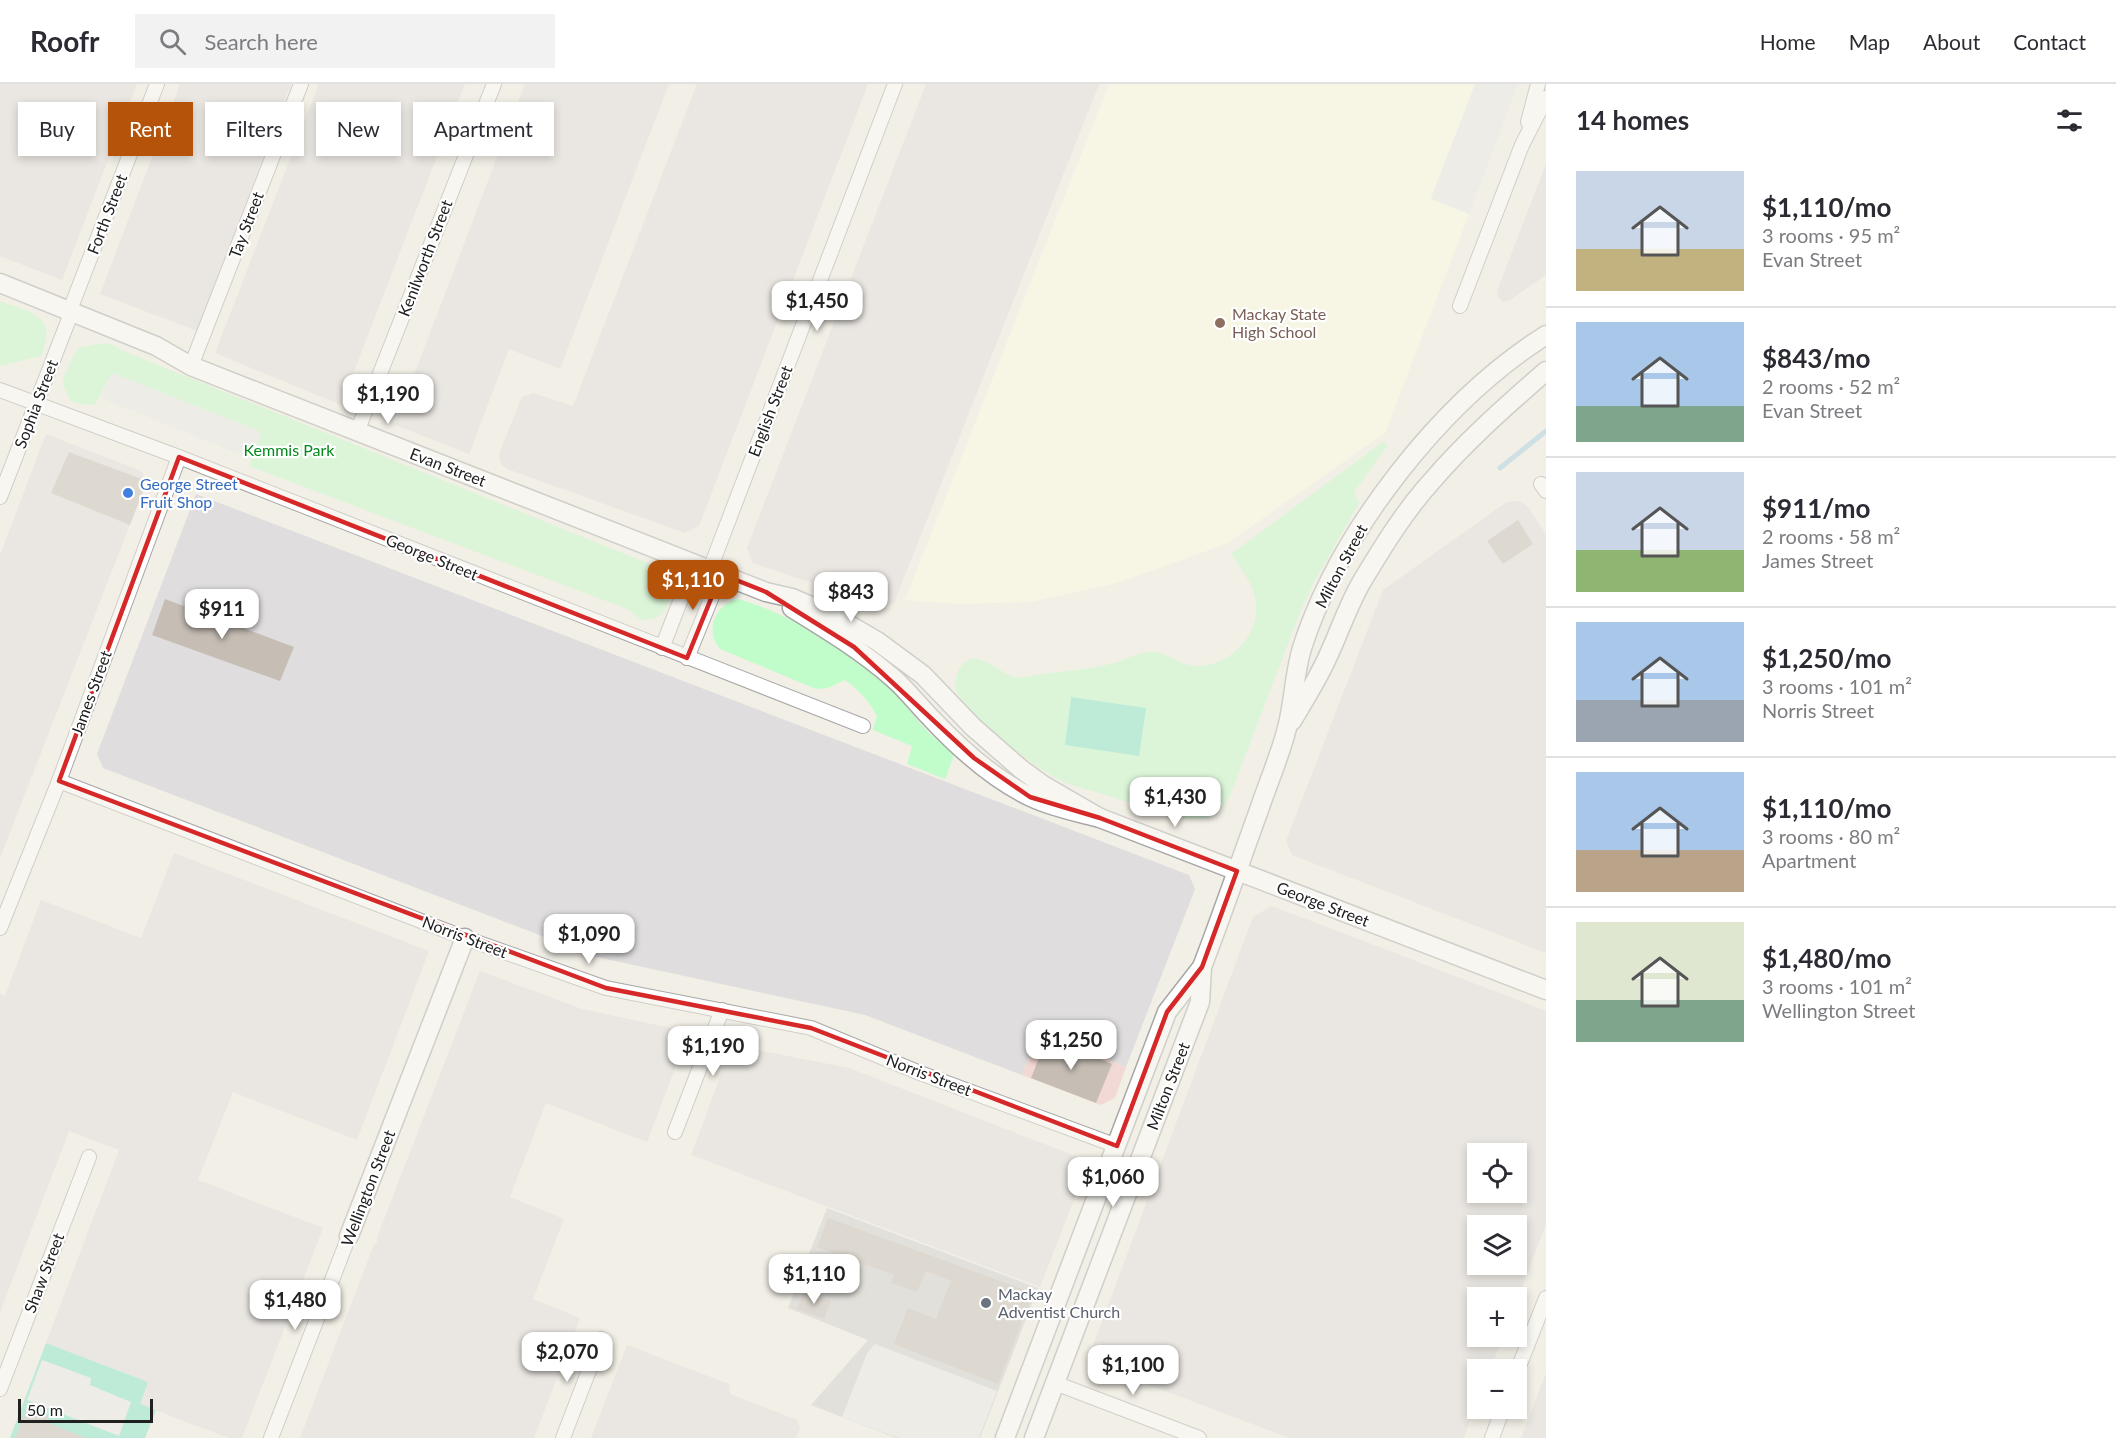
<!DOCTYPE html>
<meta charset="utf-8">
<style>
:root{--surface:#fff;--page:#f2f2f3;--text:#2b2b33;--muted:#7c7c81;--line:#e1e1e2;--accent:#b45309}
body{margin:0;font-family:Lato,sans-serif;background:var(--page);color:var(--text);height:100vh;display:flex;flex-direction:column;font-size:22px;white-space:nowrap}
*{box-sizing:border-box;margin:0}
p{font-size:20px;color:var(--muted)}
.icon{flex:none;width:33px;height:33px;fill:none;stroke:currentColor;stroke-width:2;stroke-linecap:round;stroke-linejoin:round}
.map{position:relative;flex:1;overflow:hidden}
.panel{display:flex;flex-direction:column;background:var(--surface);width:570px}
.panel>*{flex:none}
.hud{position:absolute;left:18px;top:18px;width:570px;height:54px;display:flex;gap:12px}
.buttons{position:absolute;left:1467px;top:1059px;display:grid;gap:12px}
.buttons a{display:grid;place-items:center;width:60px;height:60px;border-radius:0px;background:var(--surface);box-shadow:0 3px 9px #0003;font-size:30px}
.scale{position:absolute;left:18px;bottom:15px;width:135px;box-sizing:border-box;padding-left:6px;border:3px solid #202020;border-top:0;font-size:16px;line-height:21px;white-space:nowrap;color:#202020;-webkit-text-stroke:4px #fff;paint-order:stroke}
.price{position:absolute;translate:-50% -51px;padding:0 14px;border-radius:12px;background:#fff;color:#222;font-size:20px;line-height:39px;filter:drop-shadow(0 2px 3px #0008)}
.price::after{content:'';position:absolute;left:50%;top:36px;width:18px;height:14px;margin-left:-9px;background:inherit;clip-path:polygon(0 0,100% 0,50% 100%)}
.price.selected{background:var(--accent);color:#fff}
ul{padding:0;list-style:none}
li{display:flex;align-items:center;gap:18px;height:150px;padding:0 30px}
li+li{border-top:2px solid var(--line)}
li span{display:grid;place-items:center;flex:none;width:168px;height:120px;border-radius:0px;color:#555}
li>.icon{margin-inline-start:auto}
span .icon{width:72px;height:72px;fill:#fffc;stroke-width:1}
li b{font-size:26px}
h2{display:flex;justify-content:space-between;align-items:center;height:72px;padding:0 30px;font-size:26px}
.tag{padding:0 21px;border-radius:0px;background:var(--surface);box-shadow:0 3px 9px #0003;font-size:21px;line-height:54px}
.tag.selected{background:var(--accent);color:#fff}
header{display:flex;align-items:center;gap:36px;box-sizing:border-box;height:84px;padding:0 30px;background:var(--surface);border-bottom:2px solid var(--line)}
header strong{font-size:28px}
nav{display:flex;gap:33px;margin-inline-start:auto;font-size:21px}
.search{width:420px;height:54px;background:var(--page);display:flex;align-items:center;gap:15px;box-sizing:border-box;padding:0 21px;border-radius:0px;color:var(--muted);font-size:22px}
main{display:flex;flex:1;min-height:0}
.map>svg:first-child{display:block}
</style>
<header>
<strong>Roofr</strong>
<div class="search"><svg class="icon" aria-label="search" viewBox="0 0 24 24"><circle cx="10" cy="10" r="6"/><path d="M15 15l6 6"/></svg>Search here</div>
<nav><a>Home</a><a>Map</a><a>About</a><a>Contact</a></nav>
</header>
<main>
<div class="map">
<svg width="1546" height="1354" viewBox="0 0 1546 1354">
<rect width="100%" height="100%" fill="#f2efe6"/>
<g fill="#dfdddd" fill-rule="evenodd">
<polygon points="0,0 137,0 62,196 0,172"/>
<polygon points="180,0 291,0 197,247 100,210"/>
<polygon points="319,0 465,0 341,321 215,269"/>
<polygon points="525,0 669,0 560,285 509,265 469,370 395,341"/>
<polygon points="697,0 868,0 699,442 685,449 507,385 501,380 499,370 522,313 533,309 573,322"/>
<polygon points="926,0 1099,0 894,519 882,523 753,479 747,464"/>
<polygon points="1546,80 1546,191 1510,216 1503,218 1498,213 1497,207"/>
<polygon points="46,350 141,387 147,397 0,774 0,471"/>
<polygon points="196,410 1189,791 1195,805 1126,983 1038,949 1022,991 865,931 597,873 103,684 97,670"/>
<polygon points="1513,417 1521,418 1528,423 1546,450 1546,869 1292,771 1286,757 1383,506 1505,419"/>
<polygon points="174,769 429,867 357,1056 233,1008 198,1096 323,1144 242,1354 229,1354 139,1320 148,1298 46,1259 119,1066 69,1047 0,1228 0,910 5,912 41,816 141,854"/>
<path d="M1272,822L1546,927V1140L1517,1217L1516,1214H1478V1252L1503,1253L1490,1285L1478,1286L1477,1318L1464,1354H1289L1097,1281L1091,1267L1253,833ZM1478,1070H1516V1108H1478ZM1478,1142H1516V1180H1478Z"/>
<polygon points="480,887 582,925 689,948 647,1058 546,1019 510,1113 564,1135 533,1215 580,1234 534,1354 300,1354 373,1163 378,1157 376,1156"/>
<polygon points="732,961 849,984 1078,1073 1086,1085 1040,1203 691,1071"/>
<polygon points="627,1261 729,1300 730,1310 797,1336 800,1343 796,1354 591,1354"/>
<polygon points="1546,1289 1546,1354 1521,1354"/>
</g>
<polygon fill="#f3d9d5" points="1038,949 1126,983 1115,1014 1101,1021 1022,991"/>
<polygon fill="#fdffe2" points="1109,0 1475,0 1431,114 1469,130 1385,349 1226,460 1117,499 1030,518 959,520 905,516"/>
<polygon fill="#cecece" points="827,1124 1038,1204 980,1354 896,1354 811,1321 868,1256 788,1224"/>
<g fill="#c1fdcb">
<path d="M0,217C31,229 59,231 41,272L0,282Z"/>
<path d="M103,259L114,261L121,266L667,487C675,500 672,527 655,534C651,536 645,535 641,536L627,525L249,382L261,348L112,289L95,321L81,320L71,317L63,302L64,292L73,272L79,264Z"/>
<path d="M1384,357L1387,362L1354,408L1359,419L1314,498L1299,531L1228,717C1222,722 1215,732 1207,734C1182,740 1127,717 1102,710C1088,705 1071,702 1059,696C1036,684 959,628 955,603C955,599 956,593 957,590C970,556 998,589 1014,593C1022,595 1034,591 1041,590C1066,587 1093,585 1117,578C1127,575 1137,569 1148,568C1164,566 1178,581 1195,582C1230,583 1263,550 1255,513C1252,498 1239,483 1231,470Z"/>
<path d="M738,515C788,529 851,566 888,602C903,617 915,635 930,650C938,657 947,663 954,671L945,695L907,680L912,662L873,646L877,632C869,617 859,606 845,596L828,604L816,605L720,565C704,547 716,519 738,515Z"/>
</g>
<g fill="#7fe6c6">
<polygon points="1071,613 1146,624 1139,672 1065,661"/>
<polygon points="46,1259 148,1298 140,1320 156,1326 145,1354 10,1354"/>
</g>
<g fill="#e8e8e8">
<polygon points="1475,0 1518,0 1469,130 1431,115"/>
<polygon points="112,289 261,348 252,375 101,314"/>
<polygon points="875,1260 997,1307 979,1354 899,1354 842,1333 867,1269"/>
<polygon points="42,1276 91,1294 90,1301 131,1318 119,1352 27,1316"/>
</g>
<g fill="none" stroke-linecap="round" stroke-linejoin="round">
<polyline stroke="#a4cfe2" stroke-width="5" points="1500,384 1546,347"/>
</g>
<g fill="#c6beb5">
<polygon points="69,368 147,397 130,441 51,409"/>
<polygon points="1518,436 1533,460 1503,480 1487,457"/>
<polygon points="165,515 294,563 280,597 152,551"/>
<polygon points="1047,954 1112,980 1096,1019 1031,994"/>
<polygon points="828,1134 1033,1209 998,1300 894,1260 908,1224 936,1235 951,1197 926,1187 917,1208 891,1199 894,1191 817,1163"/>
<polygon points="804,1207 831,1217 824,1235 797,1225"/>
<polygon points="26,1325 48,1333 46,1338 86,1354 15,1354"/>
</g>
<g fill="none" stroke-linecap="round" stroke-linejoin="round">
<g stroke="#a7a7a7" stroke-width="16">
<g id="minor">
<polyline points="1528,38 1538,0"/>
<polyline points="1460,222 1522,61 1546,14"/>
<polyline points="70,226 157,0"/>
<polyline points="191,282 301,0"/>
<polyline points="0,306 179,373 863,642"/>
<polyline points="357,348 494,0"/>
<polyline points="1541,400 1546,407"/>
<polyline points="0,413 72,227"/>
<polyline points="710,485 895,0"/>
<polyline points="662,564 695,479"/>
<polyline points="687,574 721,490"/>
<polyline points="59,697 465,854 606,904 811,944 920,989 1117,1062"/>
<polyline points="0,844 59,697 179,373"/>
<polyline points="675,1048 722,926"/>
<polyline points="1516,1290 1546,1214"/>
<polyline points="1055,1299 1199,1354"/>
<polyline points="0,1305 89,1073"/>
<polyline points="271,1354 349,1152"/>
<polyline points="563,1354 601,1255"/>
<polyline points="1492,1354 1503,1324"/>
</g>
</g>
<g stroke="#a7a7a7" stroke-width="21">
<g id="tertiary">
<polyline points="0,199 156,262 191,282 766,508 792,514 834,532 877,557 923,591 973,643 1021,685 1043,701 1100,734"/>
<path d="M792,524C828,546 862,567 893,594C907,606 918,621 931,634C959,664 993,695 1031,713C1052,723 1077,728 1100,734L1546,906"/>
<path d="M1292,637C1305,615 1319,593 1329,570C1340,546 1348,522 1361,499C1382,464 1404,428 1431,398C1466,357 1506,322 1546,287"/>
<polyline points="349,1152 465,854"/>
<polyline points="1005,1354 1167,928 1202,883"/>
<path d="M1034,1354L1200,918L1202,883C1222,831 1240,778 1259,726C1268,699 1280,672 1287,644C1294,618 1294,590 1302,564C1340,446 1442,317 1546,251"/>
</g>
</g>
<use href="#minor" stroke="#fff" stroke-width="14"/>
<use href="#tertiary" stroke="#fff" stroke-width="18"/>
</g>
<path d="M0 0H1546V1354H0ZM179,373L687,574L721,490L766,508L854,563L974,674L1030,713L1100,734L1237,787L1202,883L1167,928L1117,1062L811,944L606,904L59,697Z" fill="#f2efe6" fill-opacity=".55" fill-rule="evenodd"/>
<path fill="none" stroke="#d62828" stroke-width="4.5" stroke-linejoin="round" d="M179,373L687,574L721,490L766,508L854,563L974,674L1030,713L1100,734L1237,787L1202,883L1167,928L1117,1062L811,944L606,904L59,697Z"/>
<circle fill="#8d6e63" stroke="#fff" stroke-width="2" cx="1220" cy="239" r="6"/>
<circle fill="#3f7fe0" stroke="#fff" stroke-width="2" cx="128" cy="409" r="6"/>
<circle fill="#6b7280" stroke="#fff" stroke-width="2" cx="986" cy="1219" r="6"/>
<g text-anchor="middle" stroke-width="4.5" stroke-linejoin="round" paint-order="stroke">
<g font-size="16" fill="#202020" stroke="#fff">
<text transform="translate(107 130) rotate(-69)" y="6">Forth Street</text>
<text transform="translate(246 141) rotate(-69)" y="6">Tay Street</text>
<text transform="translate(425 174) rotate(-69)" y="6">Kenilworth Street</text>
<text transform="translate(36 320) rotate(-69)" y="6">Sophia Street</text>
<text transform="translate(770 327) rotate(-69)" y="6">English Street</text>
<text transform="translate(448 383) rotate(21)" y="6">Evan Street</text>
<text transform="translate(432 473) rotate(22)" y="6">George Street</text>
<text transform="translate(1341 482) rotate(-62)" y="6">Milton Street</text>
<text transform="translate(91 609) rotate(-70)" y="6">James Street</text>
<text transform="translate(1323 820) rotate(21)" y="6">George Street</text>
<text transform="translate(465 853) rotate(21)" y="6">Norris Street</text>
<text transform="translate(929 991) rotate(21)" y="6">Norris Street</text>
<text transform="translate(1168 1002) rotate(-69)" y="6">Milton Street</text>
<text transform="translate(368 1104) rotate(-69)" y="6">Wellington Street</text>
<text transform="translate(44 1189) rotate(-69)" y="6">Shaw Street</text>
</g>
<g font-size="16" fill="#785e54" stroke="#fff" text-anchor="start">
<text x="1232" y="236">Mackay State<tspan x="1232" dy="18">High School</tspan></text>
</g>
<g font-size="16" fill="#04891a" stroke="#fff">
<text x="289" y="372">Kemmis Park</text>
</g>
<g font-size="16" fill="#366cbe" stroke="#fff" text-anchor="start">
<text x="140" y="406">George Street<tspan x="140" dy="18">Fruit Shop</tspan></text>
</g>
<g font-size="16" fill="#5b616d" stroke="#fff" text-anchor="start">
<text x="998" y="1216">Mackay<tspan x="998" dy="18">Adventist Church</tspan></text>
</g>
</g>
</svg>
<div class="buttons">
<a><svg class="icon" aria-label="locate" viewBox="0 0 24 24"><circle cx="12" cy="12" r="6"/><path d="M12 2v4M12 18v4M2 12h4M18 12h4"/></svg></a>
<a><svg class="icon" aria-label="layers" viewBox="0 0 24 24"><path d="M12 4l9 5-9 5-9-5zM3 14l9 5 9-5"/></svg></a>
<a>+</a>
<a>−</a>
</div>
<div class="scale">50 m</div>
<b class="price" style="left:817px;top:248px">$1,450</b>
<b class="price" style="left:388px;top:341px">$1,190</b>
<b class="price selected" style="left:693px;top:527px">$1,110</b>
<b class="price" style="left:851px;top:539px">$843</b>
<b class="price" style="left:222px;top:556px">$911</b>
<b class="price" style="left:1175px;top:744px">$1,430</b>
<b class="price" style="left:589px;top:881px">$1,090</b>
<b class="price" style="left:1071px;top:987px">$1,250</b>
<b class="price" style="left:713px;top:993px">$1,190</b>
<b class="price" style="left:1113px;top:1124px">$1,060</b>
<b class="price" style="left:814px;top:1221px">$1,110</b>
<b class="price" style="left:295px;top:1247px">$1,480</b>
<b class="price" style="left:567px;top:1299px">$2,070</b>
<b class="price" style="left:1133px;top:1312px">$1,100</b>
<div class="hud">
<a class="tag">Buy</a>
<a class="tag selected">Rent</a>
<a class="tag">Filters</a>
<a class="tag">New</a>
<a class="tag">Apartment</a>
</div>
</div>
<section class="panel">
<h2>14 homes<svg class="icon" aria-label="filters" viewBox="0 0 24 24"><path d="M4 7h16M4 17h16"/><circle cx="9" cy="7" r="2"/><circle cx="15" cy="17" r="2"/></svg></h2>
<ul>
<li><span style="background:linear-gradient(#c9d6e8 65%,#c2b280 0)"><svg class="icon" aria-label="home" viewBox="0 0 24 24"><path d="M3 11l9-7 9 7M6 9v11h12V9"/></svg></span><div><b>$1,110/mo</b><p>3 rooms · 95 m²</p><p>Evan Street</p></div></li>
<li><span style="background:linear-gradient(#a9c7e8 70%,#7fa58c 0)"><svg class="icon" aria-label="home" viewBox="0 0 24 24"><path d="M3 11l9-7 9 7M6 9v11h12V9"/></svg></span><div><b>$843/mo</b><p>2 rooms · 52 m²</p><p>Evan Street</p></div></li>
<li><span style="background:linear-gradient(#c9d6e8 65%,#8fb573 0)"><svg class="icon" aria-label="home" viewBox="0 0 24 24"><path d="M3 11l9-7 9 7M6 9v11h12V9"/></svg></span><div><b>$911/mo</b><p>2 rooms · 58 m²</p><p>James Street</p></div></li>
<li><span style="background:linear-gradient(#a9c7e8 65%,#9aa5b1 0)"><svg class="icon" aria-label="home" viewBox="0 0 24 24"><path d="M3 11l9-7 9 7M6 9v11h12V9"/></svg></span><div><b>$1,250/mo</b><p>3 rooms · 101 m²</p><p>Norris Street</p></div></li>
<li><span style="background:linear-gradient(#a9c7e8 65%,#b9a48a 0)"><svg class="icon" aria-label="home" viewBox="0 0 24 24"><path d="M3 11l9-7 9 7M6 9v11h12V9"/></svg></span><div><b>$1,110/mo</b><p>3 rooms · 80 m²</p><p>Apartment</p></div></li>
<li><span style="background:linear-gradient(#dfe7d0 65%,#7fa58c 0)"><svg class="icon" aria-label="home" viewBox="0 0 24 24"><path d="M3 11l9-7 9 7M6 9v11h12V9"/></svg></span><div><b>$1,480/mo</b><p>3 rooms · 101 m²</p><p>Wellington Street</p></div></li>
</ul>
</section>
</main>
